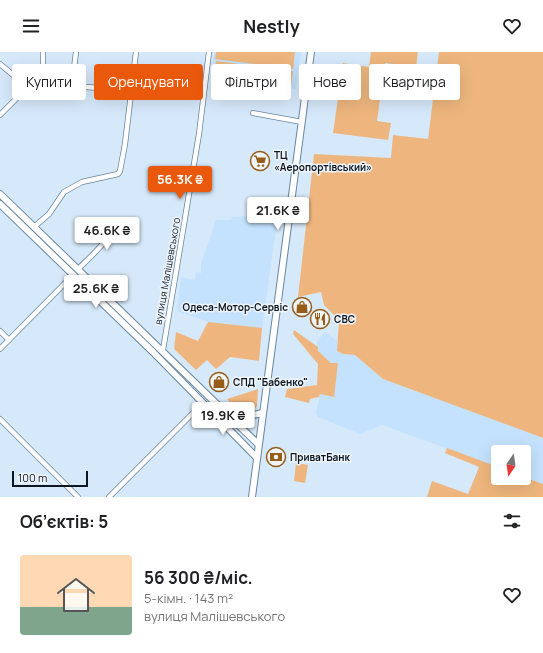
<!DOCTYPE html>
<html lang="uk">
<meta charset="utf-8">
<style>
:root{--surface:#fff;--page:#f2f2f2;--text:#202124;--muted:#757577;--line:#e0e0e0;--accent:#ea580c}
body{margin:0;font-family:Manrope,sans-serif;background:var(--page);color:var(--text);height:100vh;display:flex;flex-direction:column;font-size:15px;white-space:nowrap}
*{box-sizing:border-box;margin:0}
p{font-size:13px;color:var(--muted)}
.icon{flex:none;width:22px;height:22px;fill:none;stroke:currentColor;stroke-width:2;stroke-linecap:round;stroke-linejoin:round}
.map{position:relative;height:445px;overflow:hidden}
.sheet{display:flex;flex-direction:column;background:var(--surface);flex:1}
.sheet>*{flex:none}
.top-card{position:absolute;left:12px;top:12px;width:519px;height:36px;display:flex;gap:8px}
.needle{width:26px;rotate:193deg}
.tools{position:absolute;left:491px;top:393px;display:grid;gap:8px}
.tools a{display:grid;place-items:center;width:40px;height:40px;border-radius:4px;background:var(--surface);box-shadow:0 4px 16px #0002;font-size:20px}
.scale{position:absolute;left:12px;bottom:10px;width:76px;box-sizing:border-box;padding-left:4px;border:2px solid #0c1721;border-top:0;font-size:11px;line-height:14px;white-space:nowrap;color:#0c1721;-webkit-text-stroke:3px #eef4fa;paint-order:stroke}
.price{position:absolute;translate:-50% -34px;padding:0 9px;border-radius:4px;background:#fff;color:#222;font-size:13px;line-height:26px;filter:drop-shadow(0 1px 2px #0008)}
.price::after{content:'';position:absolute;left:50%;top:24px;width:12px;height:9px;margin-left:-6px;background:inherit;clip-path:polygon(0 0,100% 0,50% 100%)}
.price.selected{background:var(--accent);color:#fff}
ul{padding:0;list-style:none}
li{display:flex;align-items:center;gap:12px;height:100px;padding:0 20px}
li+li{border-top:1px solid var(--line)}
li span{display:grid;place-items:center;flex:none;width:112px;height:80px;border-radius:4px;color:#555}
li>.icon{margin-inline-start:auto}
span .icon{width:48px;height:48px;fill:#fffc;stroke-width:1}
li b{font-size:17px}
h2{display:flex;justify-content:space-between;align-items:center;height:48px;padding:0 20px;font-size:17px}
.tag{padding:0 14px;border-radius:4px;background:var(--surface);box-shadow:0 4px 16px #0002;font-size:14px;line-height:36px}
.tag.selected{background:var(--accent);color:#fff}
header{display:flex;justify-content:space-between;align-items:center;height:52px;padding:0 20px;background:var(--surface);font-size:18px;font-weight:700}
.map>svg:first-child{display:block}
</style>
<header><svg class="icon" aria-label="menu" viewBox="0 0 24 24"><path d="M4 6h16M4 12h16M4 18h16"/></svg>Nestly<svg class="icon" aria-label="heart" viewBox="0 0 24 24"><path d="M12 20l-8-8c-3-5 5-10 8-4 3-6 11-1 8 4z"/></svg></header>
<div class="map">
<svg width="543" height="445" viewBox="0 0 543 445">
<rect width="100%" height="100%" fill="#d6e9fa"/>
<g fill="#c4e2fd">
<polygon points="214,0 301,0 296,37 210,26"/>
<polygon points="258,149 267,150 279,156 262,276 208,270 177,259 181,225 195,228 196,220 201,221 201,212 216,168 231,168 232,165 249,164 251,167 251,152"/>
<polygon points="325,280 337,289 337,299 343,302 355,303 383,327 543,386 543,432 524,425 524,400 498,400 498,415 382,373 360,382 318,365 316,360 320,342 334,345 337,311 331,311 318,299 317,289"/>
</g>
<g fill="#eeb67e">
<polygon points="216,0 295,0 293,17 215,7"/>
<polygon points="371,0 418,0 416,15 385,11 377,69 391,71 388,88 333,81 343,11 369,15"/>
<polygon points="439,0 543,0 543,386 383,327 355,303 343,302 337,299 339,268 324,253 321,240 298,245 314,102 391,106 393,83 428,87"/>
<polygon points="216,9 293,19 291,35 214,25"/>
<polygon points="208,270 262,276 259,309 230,305 216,317 207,308 196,318 174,297 176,280 198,289"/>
<polygon points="294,278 318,295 318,299 331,311 338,311 334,345 320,342 319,345 310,347 309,351 285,345 287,337 317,333 318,312 293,282"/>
<polygon points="258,337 257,354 254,357 237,357 227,347"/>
<polygon points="447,396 498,415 498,426 524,425 543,432 543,445 427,445 432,429 468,442 479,415 445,401"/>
<polygon points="296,411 308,413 305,431 294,429"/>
</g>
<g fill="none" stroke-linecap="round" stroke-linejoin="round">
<g stroke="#68859f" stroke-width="6">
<g id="street">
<polyline points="0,12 18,27 25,38"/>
<polyline points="43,31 43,0"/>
<polyline points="72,33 76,0"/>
<polyline points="253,61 302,70"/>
<polyline points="0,63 25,38 43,31 131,39"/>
<polyline points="34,175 49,162 64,140 82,130 118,122 120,119 125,92 136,0"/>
<path d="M78,217C92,203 110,189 115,169"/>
<polyline points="0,279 9,288"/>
<polyline points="0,297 73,223"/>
<polyline points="163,298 199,82 209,0"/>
<polyline points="0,367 78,445"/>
<polyline points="109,445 203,351"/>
</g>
</g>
<g stroke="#68859f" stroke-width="8">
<g id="secondary">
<polyline points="0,142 258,392"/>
<polyline points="0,152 153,300 257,406"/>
<polyline points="227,361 248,364 263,361"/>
<polyline points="252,445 311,0"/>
</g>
</g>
<use href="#street" stroke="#fff" stroke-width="4.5"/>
<use href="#secondary" stroke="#fff" stroke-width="6"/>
</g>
<defs>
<g id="supermarket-ring" transform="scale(1)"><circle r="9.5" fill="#eef4fa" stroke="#955d18" stroke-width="1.5"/><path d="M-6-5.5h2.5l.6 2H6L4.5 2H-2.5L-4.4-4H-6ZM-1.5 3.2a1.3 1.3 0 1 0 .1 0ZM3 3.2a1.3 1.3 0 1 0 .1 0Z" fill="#955d18"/></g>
<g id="shop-ring" transform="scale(1)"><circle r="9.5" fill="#eef4fa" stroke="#955d18" stroke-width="1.5"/><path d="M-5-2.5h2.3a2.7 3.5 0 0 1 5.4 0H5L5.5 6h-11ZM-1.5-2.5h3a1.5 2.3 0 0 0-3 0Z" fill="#955d18"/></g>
<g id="restaurant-ring" transform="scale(1)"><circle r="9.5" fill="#eef4fa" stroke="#955d18" stroke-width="1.5"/><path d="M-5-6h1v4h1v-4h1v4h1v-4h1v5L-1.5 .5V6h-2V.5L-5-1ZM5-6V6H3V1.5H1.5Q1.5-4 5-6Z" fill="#955d18"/></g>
<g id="bank-ring" transform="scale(1)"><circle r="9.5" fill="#eef4fa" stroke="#955d18" stroke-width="1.5"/><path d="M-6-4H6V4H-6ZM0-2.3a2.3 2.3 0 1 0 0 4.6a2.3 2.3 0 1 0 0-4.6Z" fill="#955d18"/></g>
</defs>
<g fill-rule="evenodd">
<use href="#supermarket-ring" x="260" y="109"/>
<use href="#shop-ring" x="302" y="255"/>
<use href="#restaurant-ring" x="320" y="267"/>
<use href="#shop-ring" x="219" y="330"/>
<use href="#bank-ring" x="276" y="405"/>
</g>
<g text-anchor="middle" stroke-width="3" stroke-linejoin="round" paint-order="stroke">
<g font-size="10" font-weight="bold" fill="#0c1721" stroke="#eef4fa" text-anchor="start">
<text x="274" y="107">ТЦ<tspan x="274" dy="12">«Аеропортівський»</tspan></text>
<text x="288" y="259" text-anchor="end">Одеса-Мотор-Сервіс</text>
<text x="334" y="271">СВС</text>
<text x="233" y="334">СПД "Бабенко"</text>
<text x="290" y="409">ПриватБанк</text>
</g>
<g font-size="10" fill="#0c1721" stroke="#eef4fa">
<text transform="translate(167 219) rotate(-80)" y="4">вулиця Малішевського</text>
</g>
</g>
</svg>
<div class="tools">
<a><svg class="needle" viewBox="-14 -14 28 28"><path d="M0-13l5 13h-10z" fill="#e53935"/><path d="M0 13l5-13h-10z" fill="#757577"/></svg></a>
</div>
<div class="scale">100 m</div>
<b class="price selected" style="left:180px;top:148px">56.3K ₴</b>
<b class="price" style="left:278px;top:179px">21.6K ₴</b>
<b class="price" style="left:107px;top:199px">46.6K ₴</b>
<b class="price" style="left:96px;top:257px">25.6K ₴</b>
<b class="price" style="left:223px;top:384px">19.9K ₴</b>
<div class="top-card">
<a class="tag">Купити</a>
<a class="tag selected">Орендувати</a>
<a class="tag">Фільтри</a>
<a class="tag">Нове</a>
<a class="tag">Квартира</a>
</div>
</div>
<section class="sheet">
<h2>Об’єктів: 5<svg class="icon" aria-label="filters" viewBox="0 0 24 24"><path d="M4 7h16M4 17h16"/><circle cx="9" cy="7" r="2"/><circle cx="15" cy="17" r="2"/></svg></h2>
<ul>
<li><span style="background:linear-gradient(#ffd9b3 65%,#7fa58c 0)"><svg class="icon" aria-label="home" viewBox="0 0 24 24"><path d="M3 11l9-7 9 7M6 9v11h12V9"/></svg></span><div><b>56 300 ₴/міс.</b><p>5-кімн. · 143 m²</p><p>вулиця Малішевського</p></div><svg class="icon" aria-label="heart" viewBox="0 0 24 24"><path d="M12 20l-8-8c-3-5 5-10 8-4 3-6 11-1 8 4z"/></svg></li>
</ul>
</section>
